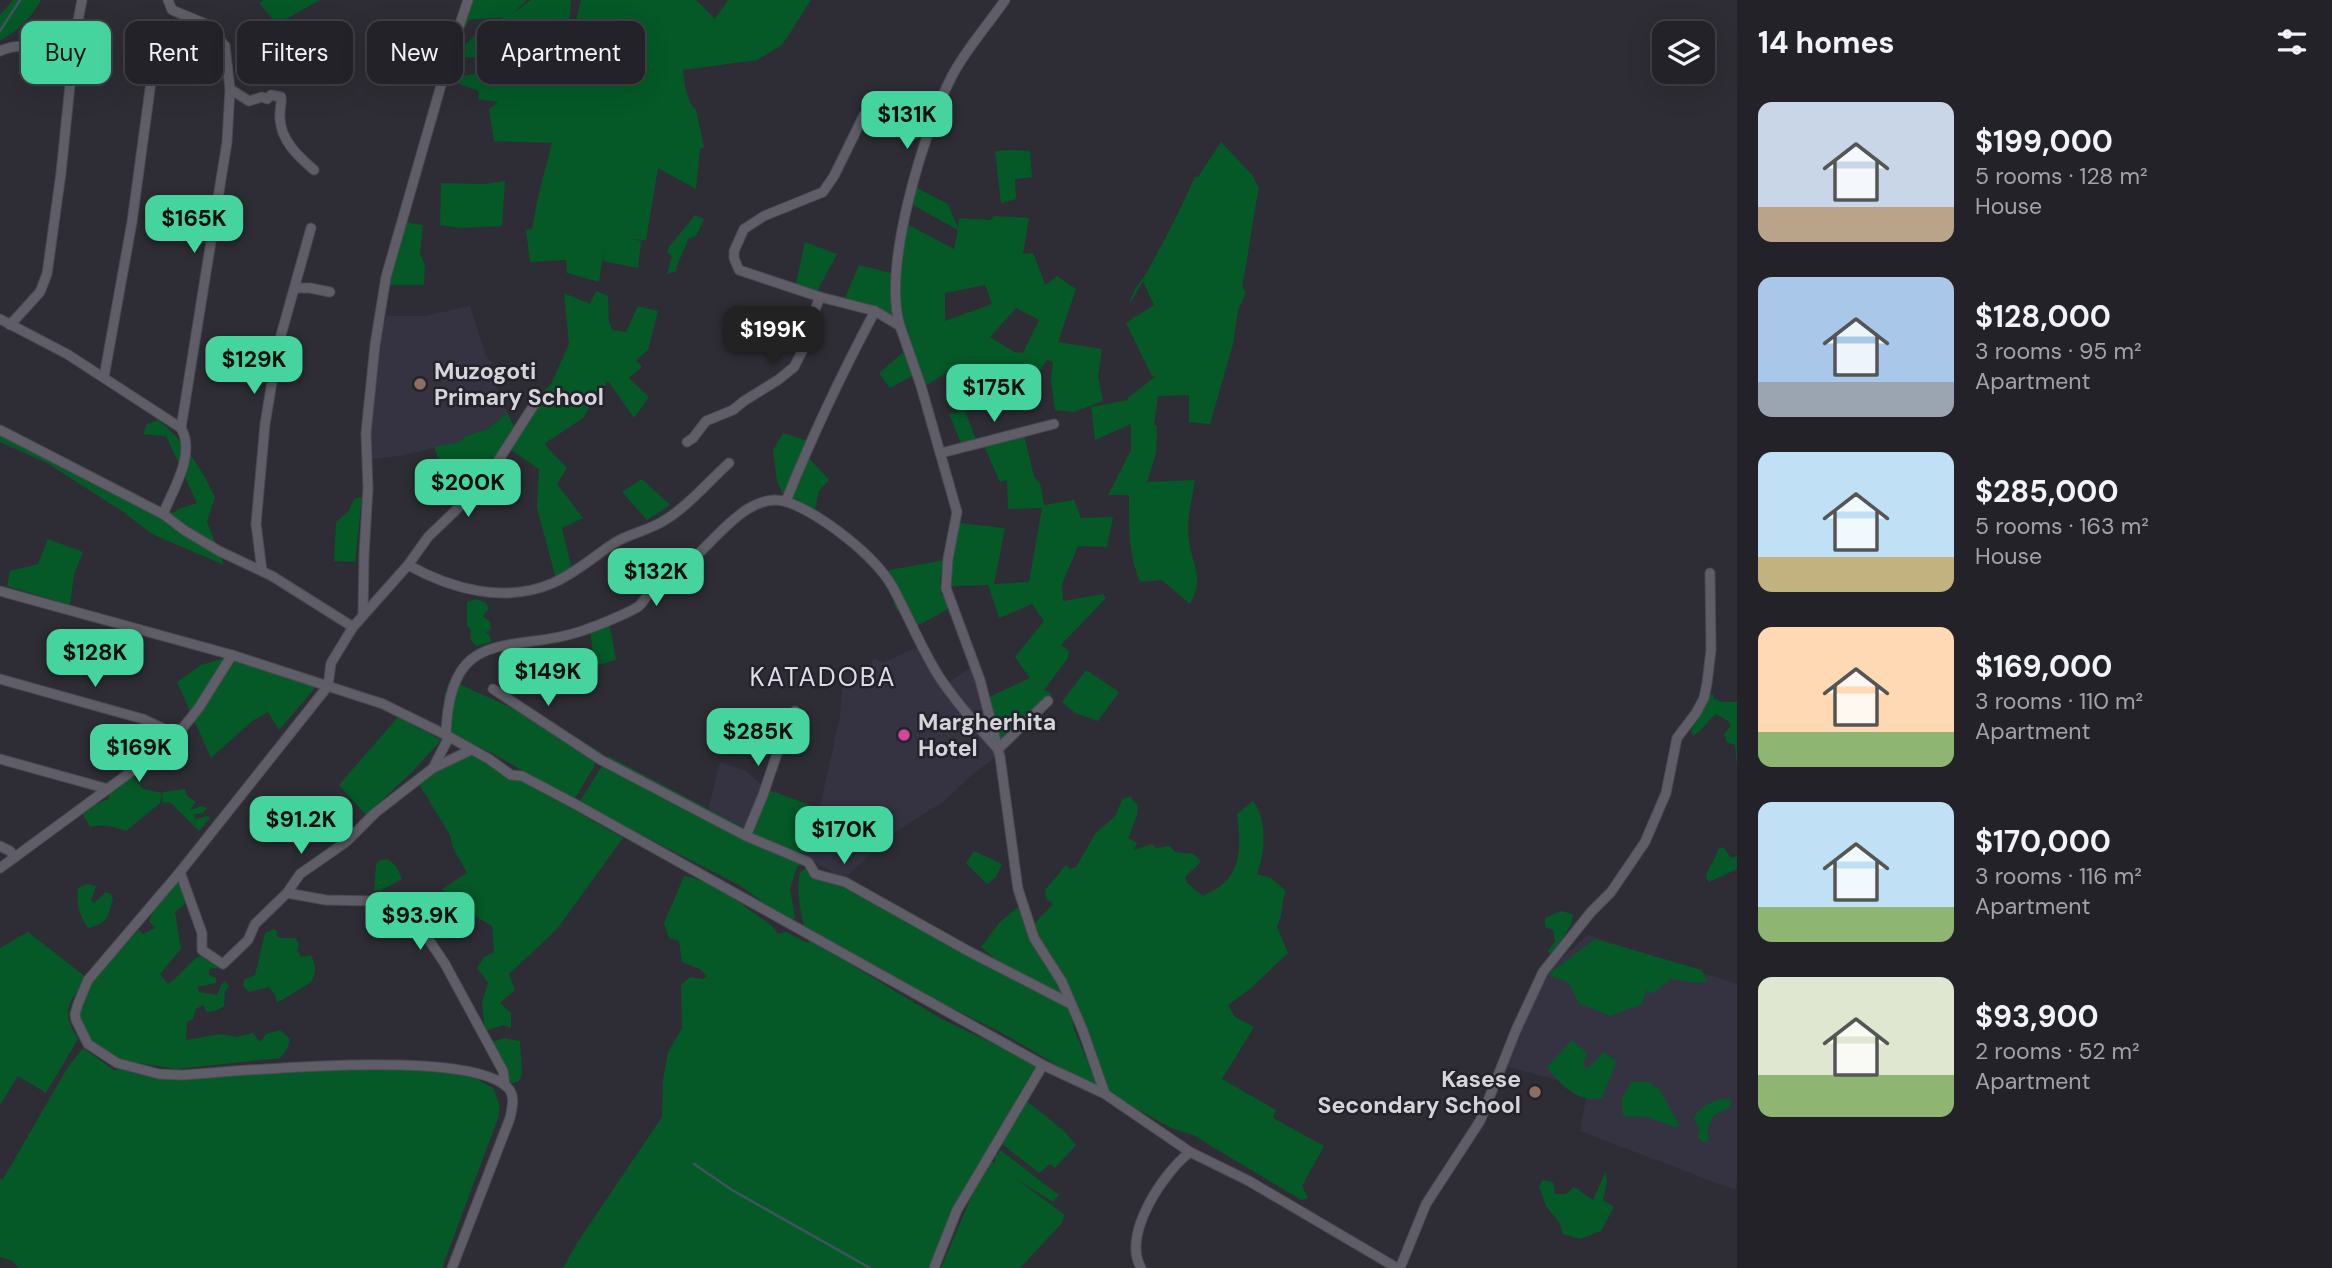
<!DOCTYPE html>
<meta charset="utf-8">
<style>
:root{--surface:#222228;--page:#2e2f34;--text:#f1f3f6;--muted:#a2a4a8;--line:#3f3f45;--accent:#46d49e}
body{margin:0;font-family:"DM Sans",sans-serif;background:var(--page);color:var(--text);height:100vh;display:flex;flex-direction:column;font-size:26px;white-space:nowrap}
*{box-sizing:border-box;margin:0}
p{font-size:23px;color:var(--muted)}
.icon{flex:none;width:38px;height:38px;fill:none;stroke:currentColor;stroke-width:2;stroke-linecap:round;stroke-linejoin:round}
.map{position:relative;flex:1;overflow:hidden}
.panel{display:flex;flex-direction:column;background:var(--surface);width:595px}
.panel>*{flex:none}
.guide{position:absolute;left:21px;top:21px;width:665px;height:63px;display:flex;gap:14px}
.controls{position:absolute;left:1652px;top:21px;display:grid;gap:14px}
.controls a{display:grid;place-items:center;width:63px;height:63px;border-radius:14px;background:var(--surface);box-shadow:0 7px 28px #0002,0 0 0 2px var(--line);font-size:35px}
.price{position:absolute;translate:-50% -60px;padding:0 16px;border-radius:14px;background:var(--accent);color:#111;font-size:23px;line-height:46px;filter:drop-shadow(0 2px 4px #0008)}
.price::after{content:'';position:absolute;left:50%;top:42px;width:21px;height:16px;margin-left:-10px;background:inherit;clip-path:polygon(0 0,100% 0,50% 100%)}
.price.on{background:#222;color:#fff}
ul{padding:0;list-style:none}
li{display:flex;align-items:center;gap:21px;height:175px;padding:0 21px}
li span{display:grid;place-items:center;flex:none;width:196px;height:140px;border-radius:14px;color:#555}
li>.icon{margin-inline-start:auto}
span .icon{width:84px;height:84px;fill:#fffc;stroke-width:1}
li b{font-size:30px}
h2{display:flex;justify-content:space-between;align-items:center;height:84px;padding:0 21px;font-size:30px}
.tag{padding:0 24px;border-radius:14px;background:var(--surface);box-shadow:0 7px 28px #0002,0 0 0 2px var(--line);font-size:24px;line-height:63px}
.tag.on{background:var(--accent);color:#111}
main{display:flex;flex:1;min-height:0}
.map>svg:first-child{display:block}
</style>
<main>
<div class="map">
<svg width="1737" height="1268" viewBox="0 0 1737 1268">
<rect width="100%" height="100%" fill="#2e2d35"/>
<g fill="#353341">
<polygon points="470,306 486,356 491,361 495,383 507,413 488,429 465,436 460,442 399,456 366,460 378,338 387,316 425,316"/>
<polygon points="917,647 941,688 973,666 997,756 973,774 943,802 895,832 844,879 802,854 818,816 840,716 842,690 846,681 857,673 865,675 874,658 883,663"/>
<polygon points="720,762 746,771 765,788 746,830 708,810"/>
<polygon points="1588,935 1737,984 1737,1182 1735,1190 1580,1131 1588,1088 1504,1066 1541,977"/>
</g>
<g fill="#045927" fill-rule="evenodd">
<path d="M13,0H41C32,18 17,31 0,41V15Z"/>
<polygon points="264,0 320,0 277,24 259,3"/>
<polygon points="467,0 527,0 512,14 531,0 571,0 568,36 570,59 572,38 581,0 696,0 715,19 728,0 811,0 782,45 757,60 683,70 685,87 690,103 696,110 704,147 700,149 696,189 658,168 646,240 632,239 641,241 638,268 603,261 604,248 599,282 567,273 566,260 530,262 526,230 532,229 538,197 552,143 494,141 489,109 498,102 478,99 479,91 442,78 485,73 508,62 484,58 453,57 482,28 504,17 469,20 448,58"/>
<path d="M1221,142L1252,175L1259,188C1252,221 1249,253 1242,286L1246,293L1238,310L1233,344L1210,424L1189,422V395L1158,396L1154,425L1157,426L1156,453L1147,482L1195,480C1192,500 1186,520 1189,541C1192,565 1205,578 1190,604L1162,580L1140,582C1128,553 1129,526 1129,495H1108L1131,450V424L1095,440L1091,407L1128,400V398L1156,376H1152L1126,323L1154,305L1143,281L1130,303C1132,289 1142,282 1148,270C1165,240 1181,208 1195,177H1198Z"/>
<polygon points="1012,150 1030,151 1032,177 1015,179 1016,199 1001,203 995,151"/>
<polygon points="505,181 502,226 461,228 440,225 441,183 484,184"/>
<path d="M915,187L948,204L958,228L959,218L990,220L994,216L1029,218L1023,254L1033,253L1045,284L1042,287L1057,276L1076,289L1058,342L1102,349L1098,376L1103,401L1074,412L1055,410L1051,379L1053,362L1047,360L1039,372L1010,394L960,364L924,387L908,331L897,310L904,230L905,223L954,249L958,230L911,204ZM985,285L992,304L945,321V293ZM1016,308L1039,320L1023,353L1014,352L990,337Z"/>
<path d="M695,215L704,219L696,236L688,239C685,251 678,259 676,271L667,274L672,256L667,252L669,247Z"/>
<polygon points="404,222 423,225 420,254 425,265 424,285 390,285 390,262"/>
<polygon points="805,242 837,254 817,291 796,284"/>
<polygon points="859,265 895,274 893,312 898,321 873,308 845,298"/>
<polygon points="596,291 608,296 609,324 612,324 610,325 613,330 626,332 638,306 658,311 648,350 636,360 642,367 629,378 649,397 634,418 608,381 592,402 583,418 544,444 567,468 557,484 583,518 562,528 571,566 556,579 537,508 539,469 507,447 536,400 551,384 569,344 564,293 590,304"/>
<polygon points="906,350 914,375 890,388 879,373"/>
<polygon points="965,411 977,442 962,445 949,414"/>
<polygon points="507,413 514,426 494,463 456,504 434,447 460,442 465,436 488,429"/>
<path d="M158,420C183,439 202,470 215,497L207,522L224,565L152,534L122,511L47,463L0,442V430L174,513L178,509L197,503L166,436L143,434L147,424Z"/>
<polygon points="783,433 807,441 785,499 777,481 773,450"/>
<polygon points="1024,435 1034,477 1040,483 1044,505 1074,500 1081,518 1113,517 1107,547 1078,546 1062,584 1063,601 1103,594 1106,598 1061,645 1069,651 1068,658 1044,690 1052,694 998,745 987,698 1030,678 1015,657 1044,621 1032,604 999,618 988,585 947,586 959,523 1005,528 994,584 1029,582 1042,508 1008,509 1007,480 1000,482 984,446"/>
<polygon points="806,455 829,480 819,491 814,513 789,500"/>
<polygon points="642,479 670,505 647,520 622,492"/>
<polygon points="362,497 355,562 334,561 336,522 349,511 354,499"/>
<polygon points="48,539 83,552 74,575 70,605 7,586 10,571 38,564"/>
<polygon points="945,560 940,579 941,596 944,594 950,608 913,628 895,607 889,570"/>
<polygon points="476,599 485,602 489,608 483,616 490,622 491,629 486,633 490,636 491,642 476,646 470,639 471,630 467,625 467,602"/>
<polygon points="609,621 616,660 594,666 590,627"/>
<polygon points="228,657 315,684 314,689 279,730 268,712 252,721 211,758 177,682 201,665"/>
<polygon points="1086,670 1119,692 1098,721 1075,713 1062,702"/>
<polygon points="450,680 574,736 602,753 574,800 490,752 447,732 444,696"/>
<path d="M1710,694H1713L1714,699L1723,702H1737V767L1735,745L1727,742L1724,734L1731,726L1728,721L1716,714C1707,721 1703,730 1693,736L1691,731Z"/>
<polygon points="398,717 441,740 412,772 366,815 339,785"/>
<polygon points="476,754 623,838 557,929 509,974 515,990 500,1003 511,1013 511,1028 503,1025 485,1031 482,1002 488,983 477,968 484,957 494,952 492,926 463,909 442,889 467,873 453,848 450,835 416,779 457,758"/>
<polygon points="608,756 750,831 769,790 818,808 818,816 802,854 812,858 797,867 790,889 795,918 793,920 787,919 739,885 579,803"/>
<path d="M133,777L143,789L162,793L160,803L126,831C114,826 102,824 90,827L81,811L108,799L111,789Z"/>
<polygon points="185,789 187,796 196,802 190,810 202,806 207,808 203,813 195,814 194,817 196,819 207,816 210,818 199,831 171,803 162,802 163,792"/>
<path d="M1130,796L1138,806L1137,816L1128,838L1137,843L1134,850L1152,844L1156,848L1170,846L1175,852L1194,854L1201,862L1185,877L1187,883L1203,896C1209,892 1218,889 1223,884C1243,866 1240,838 1237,814L1253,801C1268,820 1265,853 1257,874L1271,878L1286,891C1281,902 1283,916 1277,927L1288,953L1250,989L1228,1005L1235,1017L1254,1027L1222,1079L1276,1110L1273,1118L1324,1146L1302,1186L1308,1198L1301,1200L1193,1135L1171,1128L1108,1093L1036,938L1032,926L1053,904L1046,899L1045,890L1066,865L1070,869L1076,867L1095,834L1115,816L1122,800Z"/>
<path d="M1723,847L1731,858L1737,856V869L1709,882L1706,878C1707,867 1715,862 1718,849Z"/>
<polygon points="974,851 1002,864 996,877 987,884 966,863"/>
<polygon points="388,859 396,866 402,879 380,891 374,890 376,864 380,860"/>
<path d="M810,866L820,869L1070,1006L1074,1029L1100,1090L1002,1033L934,999L804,927C800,907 796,892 800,872Z"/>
<path d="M177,876L187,902L175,912L181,949L160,974L168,984C181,975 188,963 202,954L221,967L209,969V975L216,978V983L197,987L199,992L217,995L221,985L225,981L229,986L225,991L224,1006L218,1010L207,1012L203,1005L196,1009L193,1019L187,1022L186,1040L221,1034L236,1037L253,1033L260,1042L266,1034L280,1030L290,1039L287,1049L280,1058L176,1069L114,1059L87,1039L79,1025L77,1009L89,987L115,953L139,930L143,934L155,928L149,921L153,910Z"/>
<path d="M684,876C717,882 745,907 772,926L778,934L786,932L808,943L810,940L940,1018L992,1043L1038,1062L961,1194L931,1268H563L577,1243L662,1117L663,1080L668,1052L682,1028L681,985L690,977L703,979L707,976L700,969L682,962L679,941L669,938L664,923Z"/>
<path d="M87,884L96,886L91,900L94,903L106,892L111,894C115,904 113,895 111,905C108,920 103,925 88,928C79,914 76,905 78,888Z"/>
<polygon points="1018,907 1032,940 1060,982 1067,999 999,962 981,947 999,923"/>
<polygon points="1561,911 1573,914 1571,924 1552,957 1548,951 1555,942 1553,930 1545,927 1545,918"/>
<path d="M274,929L278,932L276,935L280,938H295L299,944L297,950L301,957L311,955C316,965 317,974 310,983L277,1003L275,995L269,987L249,992L243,986L244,979C246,979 253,976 255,975C256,973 263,940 265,933Z"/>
<path d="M28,932L91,981C66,999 61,1012 78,1039L46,1093L18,1076L0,1105V948Z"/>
<polygon points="1595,939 1702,970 1707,981 1697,983 1671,979 1651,994 1646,990 1642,1004 1610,1016 1579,1003 1568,982 1552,977 1550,973"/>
<polygon points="503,1038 520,1041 522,1074 519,1081 508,1085 486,1044"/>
<path d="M1572,1040L1587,1053L1583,1063L1587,1069L1604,1052L1616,1061C1613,1074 1606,1085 1602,1098C1578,1104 1560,1084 1547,1067Z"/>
<polygon points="83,1048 114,1070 119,1069 141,1075 169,1078 308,1067 427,1066 474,1077 494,1089 500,1107 498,1118 442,1268 18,1268 13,1261 0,1257 0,1178 3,1179 68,1067"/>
<polygon points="1646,1081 1659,1089 1680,1126 1675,1127 1647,1117 1623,1116 1622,1098 1632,1082"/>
<path d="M1724,1098L1732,1100L1730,1107L1714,1115L1707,1130L1709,1139L1704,1143L1697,1136L1700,1130L1694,1119C1698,1106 1712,1102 1724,1098Z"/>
<polygon points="1024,1099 1063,1130 1076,1145 1055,1168 1050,1164 1039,1173 1001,1143"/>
<polygon points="1000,1150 1059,1195 1053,1202 1015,1178 1065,1215 1061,1224 1020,1268 941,1268 980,1176 990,1161 995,1163 995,1153 998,1155"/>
<polygon points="1606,1171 1607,1182 1603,1200 1614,1207 1601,1231 1580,1239 1563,1234 1559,1222 1546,1206 1539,1186 1543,1180 1553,1182 1555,1194 1566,1194 1574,1187 1593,1200"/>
</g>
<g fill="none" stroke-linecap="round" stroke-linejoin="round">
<g stroke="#415362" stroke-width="2.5">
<polyline points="0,31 20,0"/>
<polyline points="694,1164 732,1190 870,1268"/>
</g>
<g stroke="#4b4a52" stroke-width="11">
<g id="street">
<path d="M168,0L172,10L206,24L225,46L230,89L249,101L262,97L267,99L271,95L281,97C282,104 279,111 280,119C281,141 299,157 314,170"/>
<path d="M0,51C24,40 50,50 71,61"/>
<polyline points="864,115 834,176 823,192 764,216 744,229 734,251 734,258 739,270 820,297 875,311 900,326 921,386 957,512 948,559 946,588 980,680 1000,757 1018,889 1034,938 1062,982 1083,1031 1105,1094"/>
<polyline points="295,288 310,288 330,292"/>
<path d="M0,319L67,354L181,428C196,454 173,490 163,514"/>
<polyline points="10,325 40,292 47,274 61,173 75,36 82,0"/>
<path d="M900,326C882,267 924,130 952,76C966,49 988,25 1005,0"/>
<polyline points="104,377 132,222 153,67 156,60 174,39 211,47 225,46"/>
<polyline points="181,428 227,142 230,89"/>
<polyline points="0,430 163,514 184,530 219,551 272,576 353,627"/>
<polyline points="687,442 693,438 706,421 733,410 744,401 778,380 794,367 807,342 806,332 820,297"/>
<polyline points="941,453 1054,424"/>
<path d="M786,501C812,436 842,373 875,311"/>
<path d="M408,565C451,589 505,604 553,583C576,573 594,556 616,542C631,533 650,530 665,520C687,507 709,481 729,463"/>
<polyline points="262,571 256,524 265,424 278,346 311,228"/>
<polyline points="0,591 232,655 383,704 446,735 489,759 511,775 522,776 575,804 1043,1065 1105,1094 1190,1152 1249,1181 1397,1268"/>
<polyline points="363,615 364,555 368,488 366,433 375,345 386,277 450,54 468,0"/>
<polyline points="0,679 143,719 177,735"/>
<polyline points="493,689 601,760 746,836 808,862 815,874 845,882 970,952 1071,1004"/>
<path d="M446,735C449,619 516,657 590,628C599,625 633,611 639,606C643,603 645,597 649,594C664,580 682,568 698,554C721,533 754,488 790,503C823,516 874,555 892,586C908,615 920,646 938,675C955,701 977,726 998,749L1048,701"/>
<polyline points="0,759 108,789"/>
<polyline points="433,768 449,737"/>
<polyline points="746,836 763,795 786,727 795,711"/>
<polyline points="0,846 10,851 15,857"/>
<polyline points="0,868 128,774 177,735 198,709 232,655"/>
<polyline points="180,872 202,933 202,950 223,964 248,940 255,924 287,893 300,874 346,842 375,813 433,768 471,750"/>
<polyline points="287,893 326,900 375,901 397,908 415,919 445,964 503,1071 505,1085"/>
<path d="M452,1268L510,1118C512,1108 516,1095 507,1087C467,1048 243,1071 182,1075L159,1074L117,1063L88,1044L76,1020L75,1014L78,1004L88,980L180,872L328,686L331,663L353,627L408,565L428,537L484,483L539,397"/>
<polyline points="934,1268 957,1210 1043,1065"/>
<path d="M1141,1268C1122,1234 1163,1173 1190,1152"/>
<polyline points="1400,1268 1426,1204 1480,1121 1516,1030 1543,972 1591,912 1611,892 1645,842 1666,793 1677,738 1696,713 1704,698 1707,683 1711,650 1710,573"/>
</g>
</g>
<use href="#street" stroke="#5f5d67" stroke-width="9"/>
</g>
<g fill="#8d6e63" stroke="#24232b" stroke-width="2.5">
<circle cx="420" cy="384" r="7"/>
<circle cx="1535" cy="1092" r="7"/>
</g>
<circle fill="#d1479c" stroke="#24232b" stroke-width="2.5" cx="904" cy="735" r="7"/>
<g text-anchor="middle" stroke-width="5" stroke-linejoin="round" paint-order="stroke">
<g font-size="23" font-weight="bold" fill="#d4d4d9" stroke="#24232b" text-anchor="start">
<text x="434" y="379">Muzogoti<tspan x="434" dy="26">Primary School</tspan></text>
<text x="918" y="730">Margherhita<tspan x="918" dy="26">Hotel</tspan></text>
<text x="1521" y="1087" text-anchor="end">Kasese<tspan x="1521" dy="26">Secondary School</tspan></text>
</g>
<g font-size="26" letter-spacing="2" fill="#dddce8" stroke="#24232b">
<text x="823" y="686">KATADOBA</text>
</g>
</g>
</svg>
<div class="controls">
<a><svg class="icon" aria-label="layers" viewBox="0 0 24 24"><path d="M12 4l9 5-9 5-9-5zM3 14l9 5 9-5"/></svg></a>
</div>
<b class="price" style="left:907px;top:151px">$131K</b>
<b class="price" style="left:194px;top:255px">$165K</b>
<b class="price on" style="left:773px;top:366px">$199K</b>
<b class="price" style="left:254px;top:396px">$129K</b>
<b class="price" style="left:994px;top:424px">$175K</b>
<b class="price" style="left:468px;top:519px">$200K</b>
<b class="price" style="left:656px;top:608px">$132K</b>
<b class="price" style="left:95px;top:689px">$128K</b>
<b class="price" style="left:548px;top:708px">$149K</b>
<b class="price" style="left:758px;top:768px">$285K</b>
<b class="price" style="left:139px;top:784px">$169K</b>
<b class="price" style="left:301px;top:856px">$91.2K</b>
<b class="price" style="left:844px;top:866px">$170K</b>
<b class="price" style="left:420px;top:952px">$93.9K</b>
<div class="guide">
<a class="tag on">Buy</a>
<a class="tag">Rent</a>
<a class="tag">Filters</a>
<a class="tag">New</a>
<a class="tag">Apartment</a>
</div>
</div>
<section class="panel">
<h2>14 homes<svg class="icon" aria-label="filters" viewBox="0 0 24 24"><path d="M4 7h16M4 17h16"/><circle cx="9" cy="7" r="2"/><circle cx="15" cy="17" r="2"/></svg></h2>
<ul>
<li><span style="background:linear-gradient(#c9d6e8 75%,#b9a48a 0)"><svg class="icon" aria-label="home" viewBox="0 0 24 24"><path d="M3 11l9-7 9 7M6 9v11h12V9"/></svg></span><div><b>$199,000</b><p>5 rooms · 128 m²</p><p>House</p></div></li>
<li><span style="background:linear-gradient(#a9c7e8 75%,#9aa5b1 0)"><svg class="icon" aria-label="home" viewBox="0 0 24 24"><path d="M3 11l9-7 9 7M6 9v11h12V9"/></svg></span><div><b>$128,000</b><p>3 rooms · 95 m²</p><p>Apartment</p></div></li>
<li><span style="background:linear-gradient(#bfe0f5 75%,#c2b280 0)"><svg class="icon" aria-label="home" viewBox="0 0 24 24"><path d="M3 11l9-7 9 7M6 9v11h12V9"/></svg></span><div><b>$285,000</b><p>5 rooms · 163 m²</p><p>House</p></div></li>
<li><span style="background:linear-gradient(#ffd9b3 75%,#8fb573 0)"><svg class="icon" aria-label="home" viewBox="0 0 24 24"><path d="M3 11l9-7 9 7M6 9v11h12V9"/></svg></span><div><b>$169,000</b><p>3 rooms · 110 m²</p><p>Apartment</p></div></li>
<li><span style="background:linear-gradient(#bfe0f5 75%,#8fb573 0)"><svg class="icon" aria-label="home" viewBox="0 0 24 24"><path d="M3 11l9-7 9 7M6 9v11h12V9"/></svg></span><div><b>$170,000</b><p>3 rooms · 116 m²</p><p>Apartment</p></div></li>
<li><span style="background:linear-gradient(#dfe7d0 70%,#8fb573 0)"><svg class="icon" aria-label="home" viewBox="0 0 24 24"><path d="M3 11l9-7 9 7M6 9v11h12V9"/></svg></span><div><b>$93,900</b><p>2 rooms · 52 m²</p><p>Apartment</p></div></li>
</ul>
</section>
</main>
